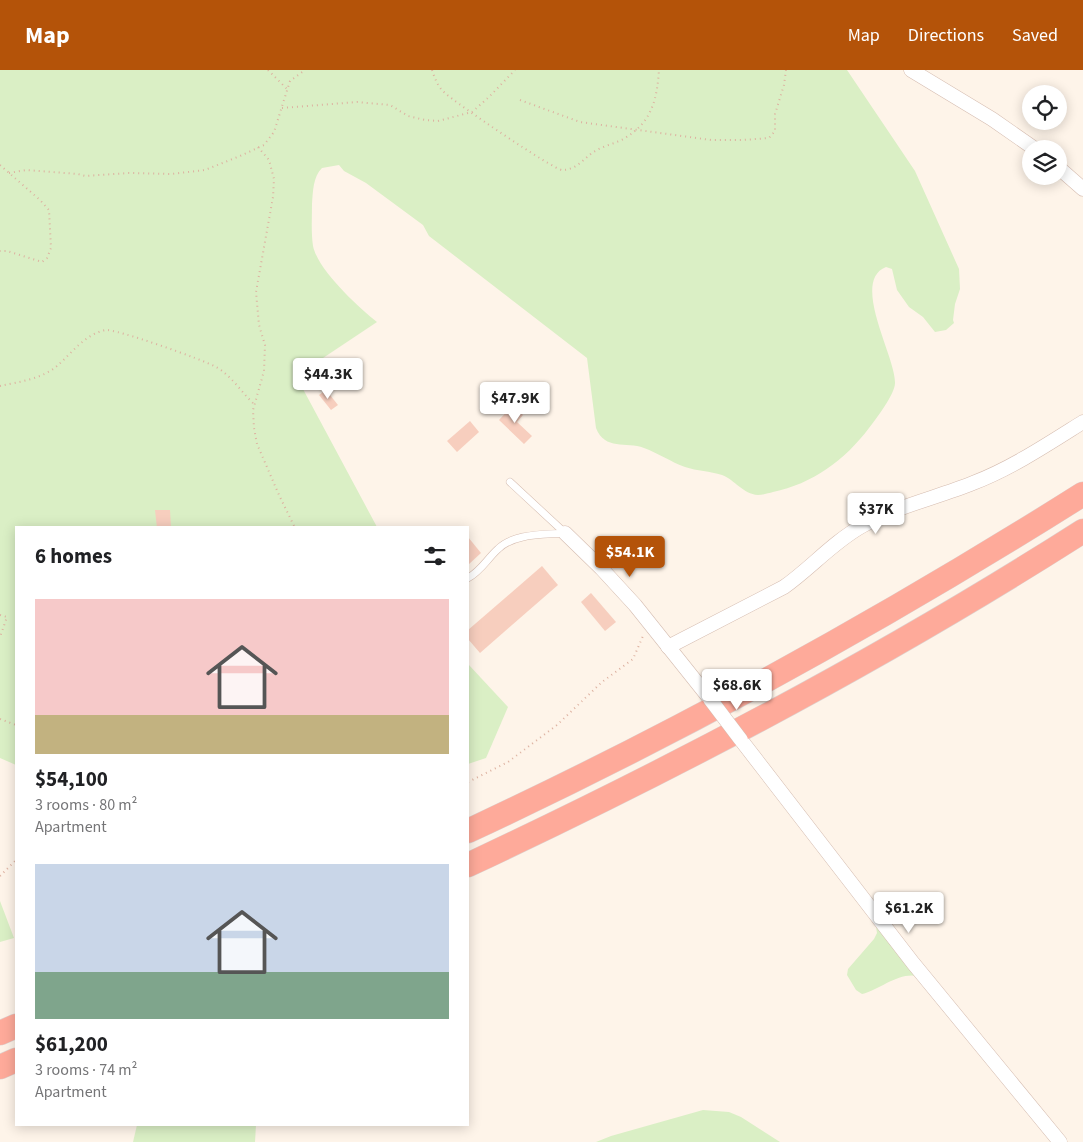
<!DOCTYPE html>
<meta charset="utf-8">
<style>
:root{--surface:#fff;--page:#f6f6f6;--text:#202124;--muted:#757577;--accent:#b45309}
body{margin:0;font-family:"Source Sans 3",sans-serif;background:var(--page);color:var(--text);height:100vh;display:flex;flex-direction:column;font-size:19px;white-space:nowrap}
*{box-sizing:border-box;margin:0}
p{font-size:16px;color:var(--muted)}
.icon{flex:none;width:28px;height:28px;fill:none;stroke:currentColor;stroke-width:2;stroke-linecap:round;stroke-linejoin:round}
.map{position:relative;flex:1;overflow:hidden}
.details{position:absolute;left:15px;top:456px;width:454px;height:600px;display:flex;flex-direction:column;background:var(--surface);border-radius:0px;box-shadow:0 2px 12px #0003}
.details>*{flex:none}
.buttons{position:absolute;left:1022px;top:15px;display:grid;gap:10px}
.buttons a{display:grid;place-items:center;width:45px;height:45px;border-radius:50%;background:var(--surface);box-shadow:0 2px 12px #0003;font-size:25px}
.price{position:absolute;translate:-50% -42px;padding:0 11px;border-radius:5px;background:#fff;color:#222;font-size:16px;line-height:32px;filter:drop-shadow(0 1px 2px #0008)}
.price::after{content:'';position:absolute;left:50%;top:30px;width:15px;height:11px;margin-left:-8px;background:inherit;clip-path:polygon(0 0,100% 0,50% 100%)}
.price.active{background:var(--accent);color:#fff}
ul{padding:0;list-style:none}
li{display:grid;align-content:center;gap:10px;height:265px;padding:0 20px}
li span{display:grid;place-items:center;height:155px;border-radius:0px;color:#555}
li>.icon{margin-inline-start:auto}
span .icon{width:90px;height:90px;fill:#fffc;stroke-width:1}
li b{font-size:21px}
h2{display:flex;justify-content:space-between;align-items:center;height:60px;padding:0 20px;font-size:21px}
header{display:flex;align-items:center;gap:30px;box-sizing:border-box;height:70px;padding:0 25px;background:var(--accent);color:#fff}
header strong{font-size:24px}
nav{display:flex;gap:28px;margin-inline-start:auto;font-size:18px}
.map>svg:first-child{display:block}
</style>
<header>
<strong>Map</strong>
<nav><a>Map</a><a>Directions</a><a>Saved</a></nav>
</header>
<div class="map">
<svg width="1083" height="1072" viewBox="0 0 1083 1072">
<rect width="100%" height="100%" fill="#fef4e9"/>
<g fill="#daefc5">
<path d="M0,0H847L915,101L959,199L960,219L955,234L953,250L954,253L946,260L935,262L923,247L909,237L897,220L892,199L886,197C850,211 896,287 895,313C895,324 876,349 869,358C845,390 812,414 773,422C769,423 763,425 758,425C743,424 735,410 722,405C710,401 697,401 685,397C671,392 658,383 644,378C626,371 605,381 596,358L587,288L429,166L423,155L366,113L344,101L339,95L322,98C313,107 313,121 312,134C312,148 311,162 313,176C318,200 358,237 377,252L296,306L377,457L16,458V695L0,688Z"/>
<polygon points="468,594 508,637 486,688 468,694"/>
<polygon points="0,831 14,868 0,872"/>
<path d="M876,857L918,906C898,902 881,919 862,924L856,920L847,905L848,899L874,869L877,863Z"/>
<polygon points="703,1040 729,1042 741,1047 780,1072 596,1072 611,1066"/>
<polygon points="137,1055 256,1055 255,1072 133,1072"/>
</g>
<g fill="#f7cebe">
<polygon points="326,320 338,335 331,340 319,325"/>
<polygon points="513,335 523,345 517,352 532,366 524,374 499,350"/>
<polygon points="470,351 479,362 457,382 447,371"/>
<polygon points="155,440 170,440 171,458 157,458"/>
<polygon points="468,467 481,483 468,495"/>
<polygon points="542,496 558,515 480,583 468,569 468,560"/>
<polygon points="591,523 616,552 605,561 581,532"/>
</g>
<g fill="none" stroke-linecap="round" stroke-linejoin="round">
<g stroke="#d5bcb0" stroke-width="8">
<g id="lane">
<polyline points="510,412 565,463"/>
<path d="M468,508C481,501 487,489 498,479C514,463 544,465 565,463"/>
</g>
</g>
<g stroke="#d5bcb0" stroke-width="15">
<g id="street">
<polyline points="911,0 992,49 1035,79"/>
<polyline points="1059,98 1083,119"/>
<polyline points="565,463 601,498 635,535 710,629"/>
<path d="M668,577L784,517C811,498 833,472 862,456C897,436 936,428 973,413C1012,398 1048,374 1083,352"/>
<polyline points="741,670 913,893 1060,1072"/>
</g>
</g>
<g stroke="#ddd3d0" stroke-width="25">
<g id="highway">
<path d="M468,761C680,662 885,549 1083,424"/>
<path d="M468,795C679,696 886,587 1083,461"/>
<polyline points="0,963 16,956"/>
<polyline points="0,997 16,990"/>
</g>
</g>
<g stroke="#ddb1a0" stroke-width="2" stroke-dasharray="1 4" stroke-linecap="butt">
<polyline points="268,0 288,20"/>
<path d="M432,0C435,9 438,17 445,23C454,32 554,100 562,100C578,100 585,86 597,80C606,75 617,73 625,68C652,52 657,29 659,0"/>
<polyline points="520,30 580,52 711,70 743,70 769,68 775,61 775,44 784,15 786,0"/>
<polyline points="282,38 357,32 390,35 408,46 425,50 438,51 472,42 489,27 515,0"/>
<polyline points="258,77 269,90 274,109 273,127 256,222 259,255 265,275 264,301 253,340 254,358 257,374 279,425 295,458"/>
<polyline points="0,95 40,130 49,140 51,178 47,188 42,192 7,181 0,181"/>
<polyline points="9,103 26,100 78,104 85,106 129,103 171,104 205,100 240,86 264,75 274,62 290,11 305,0"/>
<path d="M0,316C18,312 42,309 57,296C72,283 84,265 105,260C114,258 204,290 216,297C232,306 241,322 254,334"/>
<polyline points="0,545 7,547 0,567"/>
<polyline points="0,649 16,655"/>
<polyline points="468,712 508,692 557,655 602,612 633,589 643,566"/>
<polyline points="0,806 16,790"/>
</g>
<use href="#lane" stroke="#fff" stroke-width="7"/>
<use href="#street" stroke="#fff" stroke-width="14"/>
<use href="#highway" stroke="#feaa9a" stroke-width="24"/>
<g stroke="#d5bcb0" stroke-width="15" stroke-linecap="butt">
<polyline id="street-bridge" points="710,629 741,670"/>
</g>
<use href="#street-bridge" stroke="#fff" stroke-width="14"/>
</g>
</svg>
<div class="buttons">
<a><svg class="icon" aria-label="locate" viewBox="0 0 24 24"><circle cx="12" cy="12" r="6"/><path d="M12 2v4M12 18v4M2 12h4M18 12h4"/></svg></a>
<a><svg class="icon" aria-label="layers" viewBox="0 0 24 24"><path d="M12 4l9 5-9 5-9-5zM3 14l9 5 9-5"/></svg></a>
</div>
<b class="price" style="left:328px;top:330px">$44.3K</b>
<b class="price" style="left:515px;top:354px">$47.9K</b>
<b class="price" style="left:876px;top:465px">$37K</b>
<b class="price active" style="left:630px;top:508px">$54.1K</b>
<b class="price" style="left:737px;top:641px">$68.6K</b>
<b class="price" style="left:909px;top:864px">$61.2K</b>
<section class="details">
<h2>6 homes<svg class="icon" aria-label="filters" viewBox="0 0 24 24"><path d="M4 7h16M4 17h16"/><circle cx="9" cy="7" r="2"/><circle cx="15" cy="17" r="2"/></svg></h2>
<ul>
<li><span style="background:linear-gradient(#f6c9c9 75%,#c2b280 0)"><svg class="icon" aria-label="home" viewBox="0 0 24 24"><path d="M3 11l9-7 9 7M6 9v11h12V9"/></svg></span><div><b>$54,100</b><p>3 rooms · 80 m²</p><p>Apartment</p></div></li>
<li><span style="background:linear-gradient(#c9d6e8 70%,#7fa58c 0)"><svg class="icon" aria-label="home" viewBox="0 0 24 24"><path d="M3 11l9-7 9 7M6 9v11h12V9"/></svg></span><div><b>$61,200</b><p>3 rooms · 74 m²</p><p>Apartment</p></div></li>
</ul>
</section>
</div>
